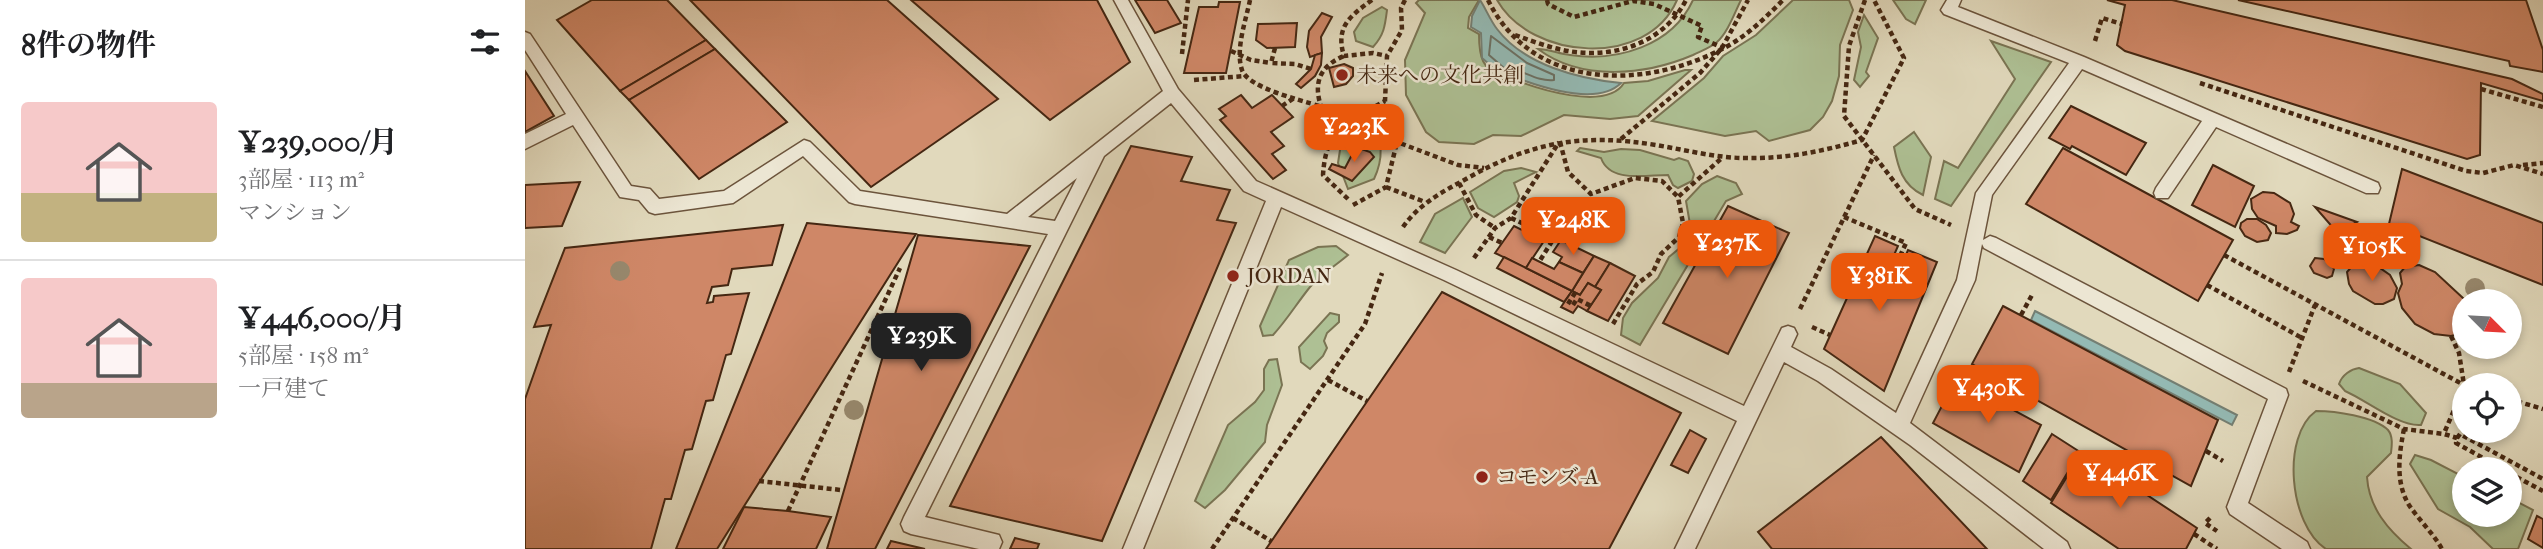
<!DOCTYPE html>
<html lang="ja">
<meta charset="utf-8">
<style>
:root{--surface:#fff;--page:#f2f2f2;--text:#202124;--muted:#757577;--line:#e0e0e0;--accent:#ea580c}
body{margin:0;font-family:"IM FELL French Canon","Noto Serif JP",serif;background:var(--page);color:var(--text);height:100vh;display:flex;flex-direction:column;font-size:26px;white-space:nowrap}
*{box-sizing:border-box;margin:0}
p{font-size:23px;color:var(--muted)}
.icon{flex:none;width:38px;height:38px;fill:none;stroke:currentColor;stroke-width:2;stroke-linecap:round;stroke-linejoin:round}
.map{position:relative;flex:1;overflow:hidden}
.panel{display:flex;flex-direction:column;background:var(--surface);width:525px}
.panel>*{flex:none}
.needle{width:46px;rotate:114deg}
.buttons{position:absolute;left:1927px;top:289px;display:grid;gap:14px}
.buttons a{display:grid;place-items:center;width:70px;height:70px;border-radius:50%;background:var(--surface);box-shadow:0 4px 10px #0003;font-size:35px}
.price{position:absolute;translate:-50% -60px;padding:0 16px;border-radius:14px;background:var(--accent);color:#fff;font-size:23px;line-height:46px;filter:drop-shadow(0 2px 4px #0008)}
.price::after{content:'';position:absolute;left:50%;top:42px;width:21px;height:16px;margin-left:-10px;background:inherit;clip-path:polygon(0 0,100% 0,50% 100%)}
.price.active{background:#222;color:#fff}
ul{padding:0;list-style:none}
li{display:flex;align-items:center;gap:21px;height:175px;padding:0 21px}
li+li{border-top:2px solid var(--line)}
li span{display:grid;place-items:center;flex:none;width:196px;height:140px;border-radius:7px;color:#555}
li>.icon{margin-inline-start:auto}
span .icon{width:84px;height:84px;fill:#fffc;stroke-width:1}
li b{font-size:30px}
h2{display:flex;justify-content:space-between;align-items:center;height:84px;padding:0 21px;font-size:30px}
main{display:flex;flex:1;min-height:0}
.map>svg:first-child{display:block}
</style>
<main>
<section class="panel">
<h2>8件の物件<svg class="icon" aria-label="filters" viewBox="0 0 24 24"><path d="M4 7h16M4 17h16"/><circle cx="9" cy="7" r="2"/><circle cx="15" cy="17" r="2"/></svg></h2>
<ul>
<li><span style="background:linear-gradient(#f6c9c9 65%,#c2b280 0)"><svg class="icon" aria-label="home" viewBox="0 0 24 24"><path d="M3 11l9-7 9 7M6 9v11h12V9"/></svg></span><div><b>¥239,000/月</b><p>3部屋 · 113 m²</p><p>マンション</p></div></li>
<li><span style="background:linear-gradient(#f6c9c9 75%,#b9a48a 0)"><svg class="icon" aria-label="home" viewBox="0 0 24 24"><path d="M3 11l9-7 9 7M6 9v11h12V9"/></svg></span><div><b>¥446,000/月</b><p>5部屋 · 158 m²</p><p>一戸建て</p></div></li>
</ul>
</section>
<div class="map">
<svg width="2018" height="549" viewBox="0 0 2018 549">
<rect width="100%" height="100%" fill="#e1d9bc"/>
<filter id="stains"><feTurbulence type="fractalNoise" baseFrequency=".00286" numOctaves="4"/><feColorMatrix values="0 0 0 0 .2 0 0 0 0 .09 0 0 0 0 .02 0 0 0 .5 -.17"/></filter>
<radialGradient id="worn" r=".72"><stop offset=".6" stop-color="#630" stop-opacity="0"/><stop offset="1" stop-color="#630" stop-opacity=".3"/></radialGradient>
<g fill="#aec094" stroke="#7a7453" stroke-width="2">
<path d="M894,0H954L944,17L943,28L954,34C954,58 957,68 979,80L985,78C1010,88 1081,112 1099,83L1123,81L1160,70H1166L1113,116L1085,119L1039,115L996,136L968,135L949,144L914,142L901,132L881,95L880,60L900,13L891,3Z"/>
<path d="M972,0H1152C1122,69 1006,60 972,0Z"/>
<path d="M1168,0H1216C1209,14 1203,32 1192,42C1185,48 1176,51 1168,55C1121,75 1057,82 1013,49C1024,49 1034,54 1045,55C1092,62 1147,46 1168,0Z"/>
<polygon points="1268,0 1324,0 1328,10 1315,45 1314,76 1307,101 1298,117 1285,130 1244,141 1231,131 1200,136 1127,121 1179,78 1198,56 1231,35"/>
<polygon points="1368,0 1401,0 1390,24 1381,19"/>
<path d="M857,7L862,10C860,26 859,35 848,47L831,41L829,32L838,18Z"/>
<polygon points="1339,15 1353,38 1341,72 1344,76 1335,87 1329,80 1336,47 1333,32"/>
<polygon points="1466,41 1526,62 1426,206 1410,199 1419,161 1433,168 1490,79"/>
<path d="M848,119C857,141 859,158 849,179L823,189L813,163L817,137Z"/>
<path d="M1389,132L1406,157L1398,195C1377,185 1373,167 1369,147Z"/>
<path d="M1055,148L1079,152L1096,149L1115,150L1149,160L1154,158L1163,161L1169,174L1167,181L1153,188L1148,185L1143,175C1120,175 1085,183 1076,158L1052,151Z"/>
<polygon points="996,168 1011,172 989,183 994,196 992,202 969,217 953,208 945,192 979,171"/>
<polygon points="1192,176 1211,183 1217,194 1201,201 1115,345 1096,335 1098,318 1107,303 1133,278 1144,257 1162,242 1166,230 1161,201 1177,184"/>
<polygon points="938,198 947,217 920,253 895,242 910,214"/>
<path d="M811,246L823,255C810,266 797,274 785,287C772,303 762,320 748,335L738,336L735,326L764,260L793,247Z"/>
<polygon points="805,313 814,315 814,322 802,333 799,341 802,348 798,356 785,369 776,362 774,347"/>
<polygon points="752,359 757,385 742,425 740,442 700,490 680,508 670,501 703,425 730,402 739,390 739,369 744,360"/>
<path d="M1834,368L1875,384L1901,413L1896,425C1874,427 1841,400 1820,391L1814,384C1817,375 1826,369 1834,368Z"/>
<path d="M1791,411C1809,411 1849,416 1863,430C1868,436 1867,445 1866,453L1842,477C1844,508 1863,530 1886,549H1801C1764,525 1756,436 1791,411Z"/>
<polygon points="1890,455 1906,460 1939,477 1939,514 1984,514 1985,498 2008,510 1993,549 1968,549 1945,527 1913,509 1885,464"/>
</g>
<g fill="#94bab4" stroke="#747f73" stroke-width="2">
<path d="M955,0C961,9 965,20 972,29C999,65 1054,79 1096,83C1072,107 1012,86 984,75L979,77L957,58L956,33L946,27L947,16Z"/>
<polygon points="1510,311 1712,415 1707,425 1506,320"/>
</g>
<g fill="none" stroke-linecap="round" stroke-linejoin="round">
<path stroke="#6c7063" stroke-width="2" d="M966,36L1002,63L1029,75V80C1010,82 997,68 979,68L964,55Z"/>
</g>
<g fill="#cf8767" stroke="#452712" stroke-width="2">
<polygon points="67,0 142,0 181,40 95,91 32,20"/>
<polygon points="165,0 362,0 473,99 346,187"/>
<polygon points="386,0 572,0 605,62 525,120"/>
<polygon points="610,0 642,0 656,23 630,33"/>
<polygon points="1582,0 1647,0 1987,79 2018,94 2018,101 1956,83 1955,155 1942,159 1600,51 1592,45 1600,5"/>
<polygon points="1713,0 2001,0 2018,50 2018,72 1985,66 1984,61"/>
<polygon points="694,2 715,2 701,73 659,73 674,7 693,7"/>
<polygon points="797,13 807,17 796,37 797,53 785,57 782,47 784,31"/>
<polygon points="772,23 770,47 742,48 731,40 733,24"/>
<polygon points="181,40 190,49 104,100 95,91"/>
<polygon points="190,49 262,122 174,179 104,100"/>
<polygon points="797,53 796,65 790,76 776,88 771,84 786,69 790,55"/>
<polygon points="819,64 828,68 828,76 821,84 809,87 804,68"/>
<polygon points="0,71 29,116 0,132"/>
<polygon points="716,95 727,108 747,95 768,117 746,132 759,146 747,154 761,170 748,179 695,120 701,116 694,109"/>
<polygon points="1546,106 1621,143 1601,175 1547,146 1545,149 1524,138"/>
<polygon points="606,146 667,157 656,181 705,190 692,220 711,223 577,541 425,506"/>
<polygon points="831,147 845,152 849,157 827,181 804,169 807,164 820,168"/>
<polygon points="1538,148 1708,240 1673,301 1501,204"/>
<polygon points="1688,165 1729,186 1710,227 1667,205"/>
<polygon points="1877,169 2018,223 2018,285 1864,224"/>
<polygon points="55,182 37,226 0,228 0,185"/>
<polygon points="1738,192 1749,193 1765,203 1769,214 1766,222 1774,226 1772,230 1762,234 1751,233 1751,226 1733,218 1727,209 1726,199"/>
<polygon points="1203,206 1264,233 1203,354 1138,323"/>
<polygon points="1790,207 1832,222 1821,228 1828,236 1823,245"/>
<polygon points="1722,219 1732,219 1741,225 1746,233 1743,240 1732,242 1720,236 1715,228 1716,223"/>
<polygon points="282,223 391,234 192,549 151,549"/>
<polygon points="258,225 247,265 207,269 203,285 187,287 182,303 188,302 189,296 224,293 206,354 201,355 188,400 181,401 167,449 160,450 146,499 140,499 126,549 0,549 0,399 26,325 9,327 40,248"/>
<polygon points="989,226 1019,241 1001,268 970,253"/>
<polygon points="393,235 505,246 350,549 302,549"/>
<polygon points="1350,236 1373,246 1355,287 1366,291 1383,250 1412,262 1359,391 1299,349"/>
<polygon points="1036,240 1069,256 1058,273 1034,262 1037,257 1028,252"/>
<polygon points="1069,256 1085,263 1070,287 1063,283 1055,295 1047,291"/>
<polygon points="979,257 1047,291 1039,302 972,268"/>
<polygon points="1007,258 1029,269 1034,262 1058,273 1047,291 1001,268"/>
<polygon points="1790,258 1799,259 1806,264 1809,269 1807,276 1802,278 1789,273 1785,266"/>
<polygon points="1836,262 1852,266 1865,275 1872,288 1869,299 1858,304 1850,304 1828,291 1824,284 1822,272 1829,264"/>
<polygon points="1085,263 1110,276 1083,321 1062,311 1076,290 1070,287"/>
<polygon points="1894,265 1910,272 1939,299 1939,331 1937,333 1926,336 1909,334 1890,324 1877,308 1873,293 1877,284 1875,273 1880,267"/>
<polygon points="1063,283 1076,290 1062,311 1053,306 1048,313 1036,307 1047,291 1055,295"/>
<polygon points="917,292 1156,413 1084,549 741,549"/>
<polygon points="1478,306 1693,420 1666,486 1447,364"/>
<polygon points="1431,379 1516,425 1494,472 1408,423"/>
<polygon points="1165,430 1181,439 1163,473 1146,465"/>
<polygon points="1527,434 1555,452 1526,500 1498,481"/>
<polygon points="1356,437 1462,549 1247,549 1233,532"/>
<polygon points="1557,452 1672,528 1661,549 1594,549 1526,503"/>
<polygon points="219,507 263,511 306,517 291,549 198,549"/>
<polygon points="2012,516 2018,519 2018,548 2003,539"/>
<polygon points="490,538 514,544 512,549 485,549"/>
<polygon points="366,541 400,549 362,549"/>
</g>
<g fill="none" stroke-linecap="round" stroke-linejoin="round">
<g stroke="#6c543c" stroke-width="3">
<path id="lane" d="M589,0H603L653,89L731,181L931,270L1219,406L1257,328L1263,326L1269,328L1272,334L1266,347L1306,369L1371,413L1432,280L1451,193L1544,63L1419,14L1416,10L1422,0H1436L1433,7L1559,57L1853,183L1855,188L1853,193H1841L1691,127L1643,198H1631L1629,193L1631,188L1677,121L1557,69L1467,195L1458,240L1465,236L1471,238L1761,389L1763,395L1723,503L1782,542L1785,549H1757L1705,514L1702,507L1743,399L1459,248L1457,244L1450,280L1385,423L1542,542L1545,549H1519L1385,445L1293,381L1259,362L1170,549H1150L1212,421L919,280L756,207L618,549H598L741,201L719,191L646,103L579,156L400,517L474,535L477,542L474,549H454L386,534L379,531L376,524L379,517L523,234L330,204L324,202L278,156L208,203L130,214L124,212L114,200L95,197L48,125L0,149V134L41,114L0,50V32L5,34L106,186L125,189L134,199L199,191L279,140L285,142L335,191L482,214L638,91ZM552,178L530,221L503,217Z"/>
</g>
<g stroke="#452712" stroke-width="4.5" stroke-dasharray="5 3.5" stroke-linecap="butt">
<path d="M725,0C721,20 710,50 717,70C723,88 776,100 794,106"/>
<path d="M847,0C825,16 810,27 819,56L848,53L862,56"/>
<polyline points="880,0 876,8 877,30 862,56 860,101 872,142 933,165 959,168"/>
<path d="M963,0C1008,92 1121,90 1201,47C1223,35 1240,18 1258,0"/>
<polyline points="1022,0 1023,4 1049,17 1108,1 1129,4 1177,26 1173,37 1196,47"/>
<polyline points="1340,0 1324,46 1319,116 1390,209 1426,225"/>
<path d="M990,35C1007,41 1025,48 1043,51C1089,59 1139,43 1161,0"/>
<polyline points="1570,41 1577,18 1597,24"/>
<polyline points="750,48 746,63 770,64 786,69"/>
<polyline points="706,51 726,60 746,63"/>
<polyline points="657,54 663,0"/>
<polyline points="669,80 720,76"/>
<polyline points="1675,83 1941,171 1958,173 1989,165 2018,174"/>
<polyline points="1956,89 2018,107"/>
<polyline points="757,106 769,98"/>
<path d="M808,132C792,104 780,72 819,56"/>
<polyline points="1096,139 1175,73 1197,48 1223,0"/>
<polyline points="1035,142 1043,172 1066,194 1110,178 1137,181 1153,197"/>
<polyline points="1998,165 2018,163"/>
<polyline points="934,183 951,215 970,228"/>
<polyline points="861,187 900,202"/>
<path d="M823,199L798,175C801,127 822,122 860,101"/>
<polyline points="828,205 861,187 872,142"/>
<polyline points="1319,217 1381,243 1360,289"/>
<polyline points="986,218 1029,238 1014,262"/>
<path d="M878,227C894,204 917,192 941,179C1006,142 1057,133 1131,145C1161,150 1191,158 1221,158C1261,159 1299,151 1337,140L1379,58L1349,0"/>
<polyline points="964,237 977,243"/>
<polyline points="1699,255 1939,385"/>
<polyline points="949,258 970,228 986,218 1034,142"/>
<polyline points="1682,285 1777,338"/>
<polyline points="1043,304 1050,293"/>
<polyline points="1048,305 1052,299 1066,306"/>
<polyline points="1275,309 1349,155"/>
<polyline points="1496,315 1507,295"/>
<polyline points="1088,324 1112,284 1128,272 1136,254 1154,237 1158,223 1153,197 1198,157"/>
<polyline points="1287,327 1305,335"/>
<polyline points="1926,336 1934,353 1939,385"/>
<polyline points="1764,372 1790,305"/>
<polyline points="803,380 842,401"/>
<polyline points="1778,381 1879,429 1919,434 1932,438 1931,443 1978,469"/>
<polyline points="1984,399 2018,409"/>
<path d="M1879,429C1874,454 1870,482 1884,505C1894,520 1908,533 1917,549"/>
<polyline points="1920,431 1939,387"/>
<polyline points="1932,438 1935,434 2018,479"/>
<polyline points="1681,451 1698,461"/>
<polyline points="1984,473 2018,491"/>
<polyline points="234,481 316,490"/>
<polyline points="263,511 375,268"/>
<polyline points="708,518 746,541"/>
<polyline points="1685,518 1680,523 1692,531"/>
<polyline points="1669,534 1692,549"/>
<polyline points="687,549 840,324 857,273"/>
</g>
<use href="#lane" fill="#ece6d3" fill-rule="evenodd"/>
</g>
<g fill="#97886d">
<circle cx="95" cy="271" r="10"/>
<circle cx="1950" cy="288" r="10"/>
<circle cx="329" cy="410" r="10"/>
</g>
<g fill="#8f2418" stroke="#ece6d3" stroke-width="2.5">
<circle cx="817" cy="75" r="7"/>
<circle cx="708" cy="276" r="7"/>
<circle cx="957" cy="477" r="7"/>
</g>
<g text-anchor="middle" stroke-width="5" stroke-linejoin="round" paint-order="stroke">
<g font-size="21" fill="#452712" stroke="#ece6d3" text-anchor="start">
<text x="831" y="82">未来への文化共創</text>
<text x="722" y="283">JORDAN</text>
<text x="971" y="484">コモンズ-A</text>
</g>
</g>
<rect width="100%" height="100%" filter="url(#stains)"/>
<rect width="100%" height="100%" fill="url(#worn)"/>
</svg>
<div class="buttons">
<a><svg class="needle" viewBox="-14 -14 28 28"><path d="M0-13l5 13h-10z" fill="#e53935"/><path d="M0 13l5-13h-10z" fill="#757577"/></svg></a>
<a><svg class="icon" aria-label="locate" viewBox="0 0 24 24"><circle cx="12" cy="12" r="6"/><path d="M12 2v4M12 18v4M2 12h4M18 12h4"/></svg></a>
<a><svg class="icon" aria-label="layers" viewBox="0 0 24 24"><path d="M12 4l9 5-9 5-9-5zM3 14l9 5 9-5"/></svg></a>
</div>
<b class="price" style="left:829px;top:164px">¥223K</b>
<b class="price" style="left:1048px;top:257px">¥248K</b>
<b class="price" style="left:1202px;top:280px">¥237K</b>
<b class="price" style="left:1847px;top:283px">¥105K</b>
<b class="price" style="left:1354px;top:313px">¥381K</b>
<b class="price active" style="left:396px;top:373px">¥239K</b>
<b class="price" style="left:1463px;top:425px">¥430K</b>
<b class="price" style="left:1595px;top:510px">¥446K</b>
</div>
</main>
